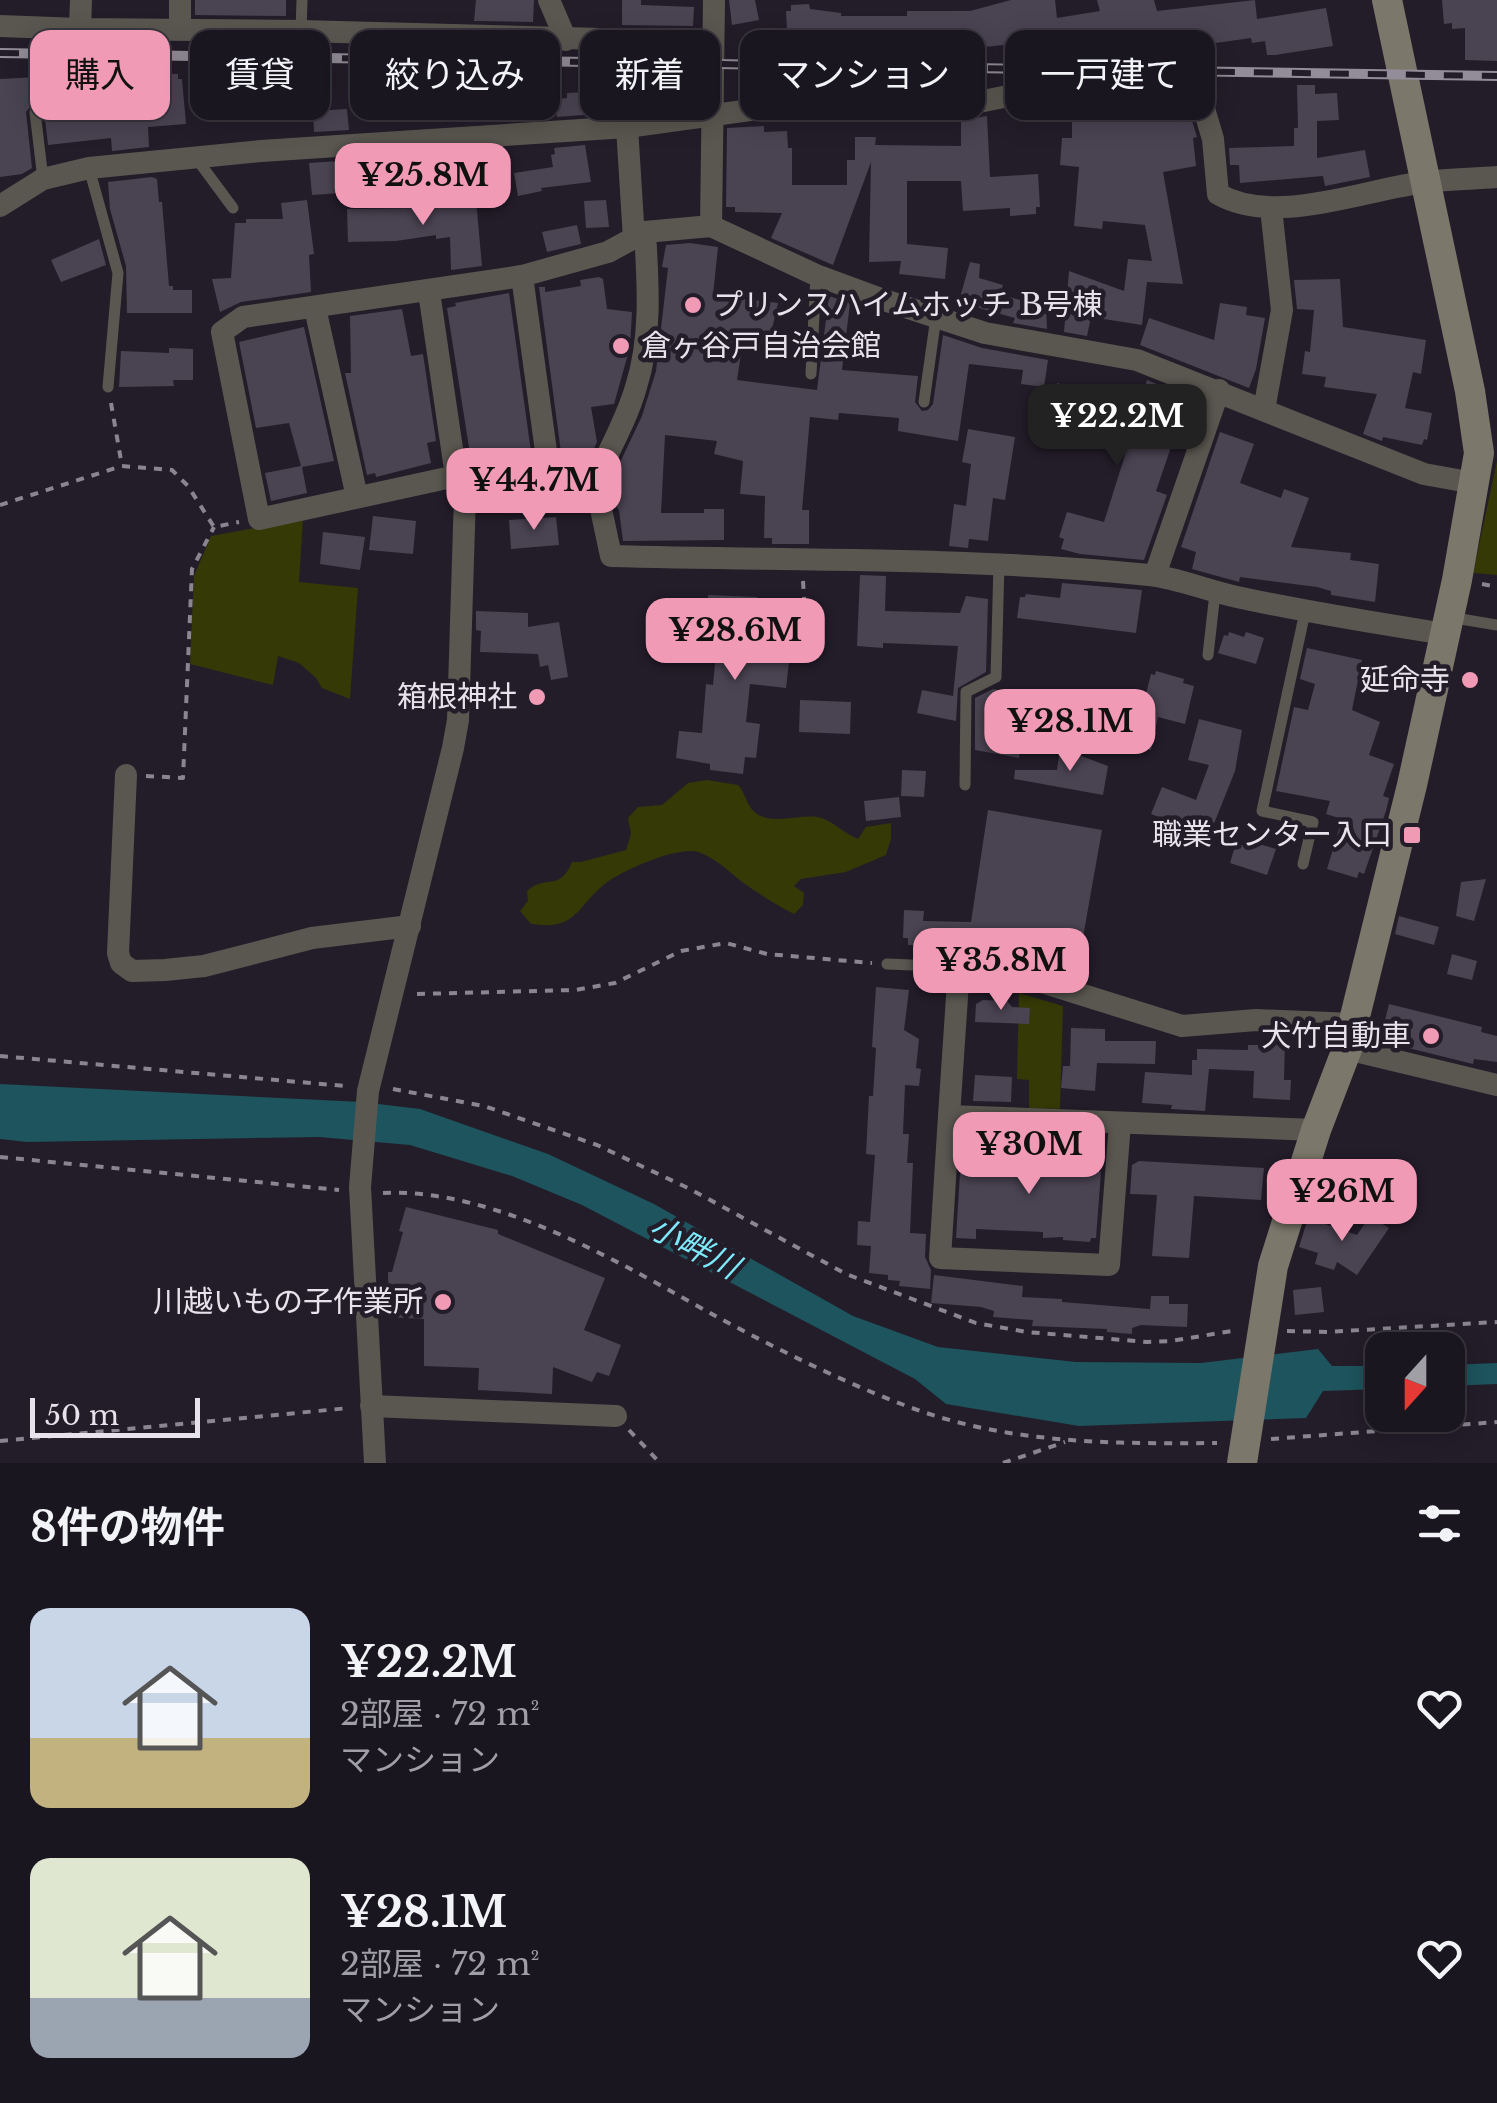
<!DOCTYPE html>
<html lang="ja">
<meta charset="utf-8">
<style>
:root{--surface:#1a1620;--page:#231f29;--text:#f1f3f6;--muted:#9f9fa5;--line:#38353e;--accent:#f09ab5}
body{margin:0;font-family:"Libre Baskerville","Noto Sans JP",serif;background:var(--page);color:var(--text);height:100vh;display:flex;flex-direction:column;font-size:38px;white-space:nowrap}
*{box-sizing:border-box;margin:0}
p{font-size:32px;color:var(--muted)}
.icon{flex:none;width:55px;height:55px;fill:none;stroke:currentColor;stroke-width:2;stroke-linecap:round;stroke-linejoin:round}
.map{position:relative;height:1463px;overflow:hidden}
.panel{display:flex;flex-direction:column;background:var(--surface);flex:1}
.panel>*{flex:none}
.top-card{position:absolute;left:30px;top:30px;width:1438px;height:90px;display:flex;gap:20px}
.needle{width:65px;rotate:201deg}
.fabs{position:absolute;left:1365px;top:1332px;display:grid;gap:20px}
.fabs a{display:grid;place-items:center;width:100px;height:100px;border-radius:20px;background:var(--surface);box-shadow:0 5px 25px #0003,0 0 0 2px var(--line);font-size:50px}
.scale{position:absolute;left:30px;bottom:25px;width:170px;box-sizing:border-box;padding-left:10px;border:5px solid #e7e3ec;border-top:0;font-size:28px;line-height:35px;white-space:nowrap;color:#e7e3ec;-webkit-text-stroke:8px #231d2a;paint-order:stroke}
.price{position:absolute;translate:-50% -85px;padding:0 22px;border-radius:20px;background:var(--accent);color:#111;font-size:32px;line-height:65px;filter:drop-shadow(0 2px 5px #0008)}
.price::after{content:'';position:absolute;left:50%;top:60px;width:30px;height:22px;margin-left:-15px;background:inherit;clip-path:polygon(0 0,100% 0,50% 100%)}
.price.on{background:#222;color:#fff}
ul{padding:0;list-style:none}
li{display:flex;align-items:center;gap:30px;height:250px;padding:0 30px}
li span{display:grid;place-items:center;flex:none;width:280px;height:200px;border-radius:20px;color:#555}
li>.icon{margin-inline-start:auto}
span .icon{width:120px;height:120px;fill:#fffc;stroke-width:1}
li b{font-size:42px}
h2{display:flex;justify-content:space-between;align-items:center;height:120px;padding:0 30px;font-size:42px}
.pill{padding:0 35px;border-radius:20px;background:var(--surface);box-shadow:0 5px 25px #0003,0 0 0 2px var(--line);font-size:35px;line-height:90px}
.pill.on{background:var(--accent);color:#111}
.map>svg:first-child{display:block}
</style>
<div class="map">
<svg width="1497" height="1463" viewBox="0 0 1497 1463">
<rect width="100%" height="100%" fill="#231d2a"/>
<g fill="#343906">
<polygon points="1497,461 1497,575 1473,573"/>
<polygon points="303,519 299,582 358,588 350,699 322,688 316,678 299,663 278,656 273,685 190,664 194,576 211,536"/>
<path d="M707,780L738,785C744,792 745,798 749,805C762,829 797,814 817,817C831,819 843,833 858,839L866,827L891,823V839L886,855L846,872L801,879L794,886L804,893L803,905L794,914C776,905 759,894 742,882C728,871 716,858 698,852C678,846 623,870 606,883C576,906 578,931 531,924L520,911L528,901L527,891C546,874 560,892 572,862H581L626,850L631,834L628,818L638,807L662,805L688,783Z"/>
<polygon points="1019,993 1063,1006 1060,1109 1029,1108 1029,1080 1017,1079"/>
</g>
<g fill="#1d545d">
<polygon points="0,1084 362,1102 420,1109 548,1154 654,1204 853,1316 938,1347 1076,1362 1201,1363 1318,1349 1332,1366 1382,1366 1382,1389 1323,1391 1306,1418 1079,1426 946,1404 915,1379 582,1205 512,1176 410,1145 319,1137 27,1142 0,1139"/>
<polygon points="1497,1363 1497,1384 1448,1386 1448,1365"/>
</g>
<g fill="#4a4352">
<polygon points="195,0 286,0 286,16 195,15"/>
<polygon points="476,0 534,0 533,22 474,21"/>
<polygon points="622,0 641,0 641,5 694,7 693,26 622,25"/>
<polygon points="729,0 755,0 759,20 732,25"/>
<polygon points="1011,0 1055,0 1057,18 1100,11 1097,0 1154,0 1157,11 1255,0 1257,19 1326,8 1333,46 1275,55 1267,55 1265,41 1252,43 1251,38 1187,47 1186,42 1147,52 1143,39 1095,51 1093,41 1053,48 1052,44 1014,48 1013,44 946,51 946,48 910,51 910,47 788,49 786,11 791,11 791,5 809,4 810,9 841,13 841,16 907,16 907,11 970,11"/>
<polygon points="1442,0 1497,0 1497,61 1465,60 1465,28 1452,29 1452,23 1444,24"/>
<polygon points="151,73 178,74 178,79 182,79 186,124 148,127 149,147 112,151 111,138 48,145 44,110 40,104 33,103 26,112 32,168 22,174 0,177 0,79 96,74 97,87 151,87"/>
<polygon points="511,83 514,119 488,121 485,86"/>
<polygon points="1297,85 1315,85 1315,94 1337,93 1339,120 1317,121 1317,158 1365,150 1370,177 1325,186 1323,176 1240,183 1239,165 1230,165 1229,148 1294,146 1294,128 1298,128"/>
<polygon points="604,91 609,113 557,117 556,99 567,98 567,93"/>
<polygon points="1181,106 1182,110 1189,111 1197,137 1193,138 1196,166 1163,172 1183,284 1147,282 1142,325 1091,317 1087,336 1064,332 1069,271 1124,291 1128,259 1152,261 1145,225 1103,221 1102,229 1074,226 1079,167 1060,165 1062,138 1072,138 1072,108 1100,108 1100,119"/>
<polygon points="347,109 349,130 314,132 313,111"/>
<polygon points="987,116 990,177 1038,174 1040,207 1036,207 1036,214 1010,216 1010,208 963,211 961,181 907,181 907,244 948,248 945,279 899,274 901,261 869,262 871,162 833,265 771,238 782,213 735,212 735,207 726,207 727,128 764,126 764,132 787,131 788,148 792,148 792,185 847,185 847,160 855,160 855,137 876,137 875,145 961,146 961,121"/>
<polygon points="585,145 591,182 541,188 542,191 518,196 514,173 553,167 551,155 555,154 554,148"/>
<polygon points="505,150 508,186 481,188 478,152"/>
<polygon points="354,160 356,192 312,195 309,163"/>
<polygon points="152,177 157,179 159,202 162,202 169,286 173,286 173,290 192,290 192,313 127,313 126,266 110,209 108,182"/>
<polygon points="307,200 314,254 309,255 311,292 241,302 220,312 212,279 231,278 235,223 246,223 246,219 283,219 281,203"/>
<polygon points="476,200 482,266 451,270 450,237 436,239 436,235 396,241 348,242 347,209 427,208 426,205"/>
<polygon points="606,200 609,227 586,228 584,201"/>
<polygon points="577,225 581,244 547,252 542,232"/>
<polygon points="99,239 106,265 61,282 51,260"/>
<polygon points="690,243 718,247 713,295 778,303 768,346 743,340 737,380 817,390 829,296 850,303 842,370 918,376 915,402 922,411 928,410 933,404 943,335 982,348 1048,360 1044,387 1021,384 1023,370 969,364 958,441 898,431 899,418 839,413 838,420 810,417 802,510 809,510 809,544 772,544 772,538 764,538 765,496 740,494 743,461 714,454 717,441 665,435 661,513 704,513 704,509 724,509 724,540 623,541 619,510 616,506 615,473 642,416 656,371 668,268 662,267 666,245"/>
<polygon points="970,262 980,264 979,278 1003,285 1000,294 1046,308 1047,329 1013,323 1015,318 975,307 974,314 957,308"/>
<polygon points="599,277 603,279 607,309 632,312 630,347 614,404 591,407 597,442 588,461 577,463 562,460 539,287 545,287 545,292 581,286 580,280"/>
<polygon points="1340,279 1343,327 1426,340 1421,374 1413,372 1405,408 1432,413 1427,440 1424,439 1422,445 1383,437 1382,441 1363,434 1377,394 1324,387 1326,377 1302,374 1305,351 1310,352 1314,310 1297,309 1294,280"/>
<polygon points="509,293 532,459 471,460 447,308 456,306 455,303"/>
<polygon points="1220,303 1247,307 1246,315 1265,318 1256,369 1249,388 1140,345 1149,318 1214,340"/>
<polygon points="402,309 411,356 423,354 436,441 427,443 431,463 376,477 375,473 367,475 345,373 351,373 350,316"/>
<polygon points="304,327 334,461 302,467 307,493 271,501 265,473 301,466 289,423 256,428 239,342"/>
<polygon points="169,348 193,349 193,380 173,380 174,386 119,387 121,351 169,353"/>
<polygon points="1147,380 1171,390 1154,437 1169,442 1167,446 1171,447 1156,491 1167,495 1144,560 1080,554 1061,549 1064,539 1059,537 1067,512 1104,522 1126,452 1047,430 1057,383 1082,390 1081,394 1138,408"/>
<polygon points="968,429 1015,437 1005,500 993,498 988,541 969,539 968,548 949,546 954,504 966,506 971,464 962,462"/>
<polygon points="1220,432 1254,444 1240,483 1281,498 1284,489 1309,498 1291,547 1351,553 1350,560 1379,564 1375,602 1331,595 1331,591 1317,587 1240,577 1239,582 1192,569 1196,552 1181,547"/>
<polygon points="373,516 416,521 413,554 369,550"/>
<polygon points="556,517 559,545 511,549 509,520"/>
<polygon points="323,532 365,537 360,570 320,564"/>
<polygon points="860,575 886,576 885,611 960,613 966,596 988,599 986,672 958,688 956,721 917,713 922,690 953,696 958,646 883,643 883,648 857,646"/>
<polygon points="1062,583 1142,590 1136,633 1017,618 1020,597 1025,597 1026,594 1060,598"/>
<polygon points="708,595 757,597 757,601 771,602 769,643 791,645 786,688 750,684 746,722 760,724 756,758 745,757 743,774 710,770 710,764 676,758 679,731 702,733 706,684 713,685 718,630 706,629"/>
<polygon points="476,611 528,613 528,627 559,622 568,677 551,680 548,665 540,667 538,654 480,652 481,631 476,630"/>
<polygon points="1229,632 1244,637 1246,632 1264,638 1256,664 1218,653 1224,635 1228,636"/>
<polygon points="1307,648 1362,660 1352,710 1380,722 1369,755 1394,764 1383,796 1389,798 1386,811 1364,874 1359,872 1357,878 1327,869 1342,819 1326,814 1330,801 1276,791 1294,707 1308,710 1315,684 1300,679"/>
<polygon points="1156,671 1184,679 1183,683 1194,686 1185,724 1158,717 1151,750 1063,726 1024,721 1019,758 975,750 975,698 993,689 1012,692 1012,696 1059,703 1060,700 1085,703 1084,708 1141,714 1151,674 1155,675"/>
<polygon points="800,700 851,702 850,734 799,732"/>
<polygon points="1199,719 1242,730 1235,771 1209,836 1151,814 1162,787 1196,800 1209,765 1188,760"/>
<polygon points="1060,748 1108,766 1103,795 1014,779 1015,770 1057,770"/>
<polygon points="902,770 926,771 924,797 901,796"/>
<polygon points="899,797 901,817 866,821 864,801"/>
<polygon points="988,810 1102,830 1077,971 966,953 967,947 908,945 908,938 903,938 904,910 924,911 923,921 971,922"/>
<polygon points="1236,843 1254,848 1256,843 1276,849 1267,875 1230,863"/>
<polygon points="1486,879 1474,921 1456,916 1461,882"/>
<polygon points="1399,916 1439,927 1434,945 1395,934"/>
<polygon points="1452,954 1477,961 1472,980 1447,974"/>
<polygon points="876,987 909,990 904,1030 919,1039 916,1068 921,1069 919,1086 905,1085 903,1134 909,1134 907,1163 913,1163 910,1233 926,1234 925,1257 931,1270 930,1289 899,1286 900,1281 888,1280 888,1275 869,1273 871,1246 857,1245 858,1221 870,1222 875,1155 866,1154 869,1096 873,1096 876,1048 872,1047"/>
<polygon points="983,1000 1007,1001 1012,1007 1030,1008 1029,1024 975,1022 976,1004"/>
<polygon points="1389,1004 1482,1027 1481,1032 1497,1036 1497,1062 1474,1059 1473,1064 1380,1041"/>
<polygon points="1071,1028 1105,1029 1105,1041 1156,1041 1155,1064 1097,1063 1095,1091 1061,1088 1063,1066 1070,1066"/>
<polygon points="1267,1040 1285,1040 1284,1080 1291,1080 1290,1100 1253,1098 1254,1071 1209,1069 1205,1111 1171,1109 1172,1105 1142,1103 1145,1072 1192,1075 1192,1060 1197,1060 1197,1049 1248,1050 1248,1045 1267,1045"/>
<polygon points="975,1075 1012,1077 1011,1102 973,1101"/>
<polygon points="1014,1156 1095,1160 1094,1172 1101,1172 1096,1238 1091,1238 1090,1242 1063,1240 1063,1237 1043,1238 1043,1232 976,1229 976,1239 956,1238 961,1157 1014,1158"/>
<polygon points="1139,1161 1264,1168 1261,1200 1194,1196 1189,1258 1152,1256 1157,1195 1130,1194 1132,1165"/>
<polygon points="406,1207 498,1230 498,1234 605,1278 584,1330 621,1345 609,1376 597,1372 592,1382 553,1367 552,1394 478,1390 479,1368 424,1366 424,1319 389,1317 388,1272 392,1272 403,1232 399,1231"/>
<polygon points="1370,1216 1389,1228 1357,1275 1337,1262 1334,1270 1315,1264 1318,1253 1299,1247 1308,1218 1357,1235"/>
<polygon points="934,1275 1023,1286 1022,1297 1062,1299 1062,1302 1150,1309 1151,1296 1169,1296 1169,1304 1188,1304 1187,1327 1141,1325 1132,1328 1132,1334 1107,1332 1107,1329 1032,1326 1033,1320 993,1317 994,1311 981,1307 931,1303"/>
<polygon points="1321,1287 1324,1312 1295,1315 1293,1290"/>
</g>
<g fill="none" stroke-linecap="round" stroke-linejoin="round">
<g stroke="#8a8590" stroke-width="4" stroke-dasharray="8 8" stroke-linecap="butt">
<polyline points="111,403 122,466 172,470 188,486 214,527 239,522"/>
<polyline points="0,505 122,466"/>
<polyline points="803,581 808,659"/>
<polyline points="1482,584 1497,587"/>
<polyline points="146,776 183,778 192,569 214,527"/>
<polyline points="417,994 575,990 615,983 681,951 726,943 767,954 872,963"/>
<polyline points="0,1056 345,1086"/>
<polyline points="393,1089 484,1106 597,1145 690,1189 846,1274 976,1323 1027,1332 1147,1342 1171,1341 1238,1330"/>
<polyline points="0,1157 339,1190"/>
<path d="M383,1193C497,1188 622,1264 719,1318C779,1350 841,1381 904,1405C1004,1444 1112,1444 1217,1443"/>
<polyline points="1287,1331 1327,1332 1497,1322"/>
<polyline points="629,1430 660,1463"/>
<polyline points="1271,1439 1497,1422"/>
<polyline points="0,1441 349,1408"/>
<polyline points="1003,1463 1065,1442"/>
</g>
<g stroke="#5a5750" stroke-width="11">
<polyline points="301,31 302,0"/>
<polyline points="35,112 43,179"/>
<polyline points="196,158 233,208"/>
<polyline points="89,168 118,273 108,387"/>
<polyline points="811,374 816,275"/>
<polyline points="924,402 936,317"/>
<polyline points="1449,617 1497,625"/>
<polyline points="1208,655 1215,593"/>
<polyline points="965,785 966,692 996,677 999,563"/>
<polyline points="1303,864 1313,822 1262,811 1305,612"/>
<polyline points="887,964 959,967"/>
</g>
<g stroke="#5a5750" stroke-width="22">
<polyline points="81,0 80,29 301,31 712,42"/>
<polyline points="549,0 566,40"/>
<polyline points="0,26 80,29"/>
<polyline points="180,29 180,0"/>
<polyline points="627,127 634,239"/>
<path d="M0,206L43,179L89,168L261,151L627,127L780,106L954,107L1042,89L1148,85L1181,88L1202,102L1213,139L1218,194C1276,227 1364,189 1426,182C1449,179 1473,179 1497,177"/>
<polyline points="711,226 714,0"/>
<path d="M645,232C648,283 652,337 636,387C627,419 609,450 595,481L549,473L456,476L259,519L222,332L243,317L522,276L608,252L645,232L711,226L816,275L881,299L985,333L1137,360L1424,474L1474,483"/>
<polyline points="522,276 549,473"/>
<polyline points="315,308 357,497"/>
<polyline points="1264,410 1282,310 1271,208"/>
<path d="M595,481L611,556C791,561 970,557 1149,575C1178,578 1208,591 1237,597C1306,612 1375,623 1445,634"/>
<polyline points="1155,575 1219,390"/>
<polyline points="126,775 118,953 121,963 132,971 165,970 204,966 312,938 410,926"/>
<polyline points="1347,1049 1497,1085"/>
<polyline points="949,1116 940,1258 1109,1265 1120,1123"/>
<polyline points="1316,1130 949,1116 959,967 1032,979 1182,1026 1256,1020 1353,1024"/>
<polyline points="371,1406 616,1416"/>
<polyline points="375,1463 360,1187 368,1091 453,748 458,720 465,495 456,476 429,292"/>
</g>
<polyline stroke="#7b776b" stroke-width="30" points="1242,1463 1273,1266 1316,1130 1347,1049 1412,785 1457,580 1479,453 1470,391 1387,0"/>
<g stroke="#928d98" stroke-width="10">
<polyline id="rail" points="0,53 1497,76"/>
</g>
<use href="#rail" stroke="#231d2a" stroke-width="6" stroke-dasharray="19" stroke-linecap="butt"/>
</g>
<g fill="#f09ab5" stroke="#231d2a" stroke-width="4">
<circle cx="693" cy="305" r="10"/>
<circle cx="621" cy="346" r="10"/>
<circle cx="1470" cy="680" r="10"/>
<circle cx="537" cy="697" r="10"/>
<rect x="1402" y="825" width="20" height="20" rx="5"/>
<circle cx="1431" cy="1036" r="10"/>
<circle cx="443" cy="1302" r="10"/>
</g>
<g text-anchor="middle" stroke-width="9" stroke-linejoin="round" paint-order="stroke">
<g font-size="30" fill="#e7e3ec" stroke="#231d2a" text-anchor="end">
<text x="713" y="315" text-anchor="start">プリンスハイムホッチ B号棟</text>
<text x="641" y="356" text-anchor="start">倉ヶ谷戸自治会館</text>
<text x="1450" y="690">延命寺</text>
<text x="517" y="707">箱根神社</text>
<text x="1392" y="845">職業センター入口</text>
<text x="1411" y="1046">犬竹自動車</text>
<text x="423" y="1312">川越いもの子作業所</text>
</g>
<g font-size="32" font-style="italic" fill="#7deafc" stroke="#231d2a">
<text transform="translate(694 1247) rotate(28)" y="11">小畔川</text>
</g>
</g>
</svg>
<div class="fabs">
<a><svg class="needle" viewBox="-14 -14 28 28"><path d="M0-13l5 13h-10z" fill="#e53935"/><path d="M0 13l5-13h-10z" fill="#9f9fa5"/></svg></a>
</div>
<div class="scale">50 m</div>
<b class="price" style="left:423px;top:228px">¥25.8M</b>
<b class="price on" style="left:1117px;top:469px">¥22.2M</b>
<b class="price" style="left:534px;top:533px">¥44.7M</b>
<b class="price" style="left:735px;top:683px">¥28.6M</b>
<b class="price" style="left:1070px;top:774px">¥28.1M</b>
<b class="price" style="left:1001px;top:1013px">¥35.8M</b>
<b class="price" style="left:1029px;top:1197px">¥30M</b>
<b class="price" style="left:1342px;top:1244px">¥26M</b>
<div class="top-card">
<a class="pill on">購入</a>
<a class="pill">賃貸</a>
<a class="pill">絞り込み</a>
<a class="pill">新着</a>
<a class="pill">マンション</a>
<a class="pill">一戸建て</a>
</div>
</div>
<section class="panel">
<h2>8件の物件<svg class="icon" aria-label="filters" viewBox="0 0 24 24"><path d="M4 7h16M4 17h16"/><circle cx="9" cy="7" r="2"/><circle cx="15" cy="17" r="2"/></svg></h2>
<ul>
<li><span style="background:linear-gradient(#c9d6e8 65%,#c2b280 0)"><svg class="icon" aria-label="home" viewBox="0 0 24 24"><path d="M3 11l9-7 9 7M6 9v11h12V9"/></svg></span><div><b>¥22.2M</b><p>2部屋 · 72 m²</p><p>マンション</p></div><svg class="icon" aria-label="heart" viewBox="0 0 24 24"><path d="M12 20l-8-8c-3-5 5-10 8-4 3-6 11-1 8 4z"/></svg></li>
<li><span style="background:linear-gradient(#dfe7d0 70%,#9aa5b1 0)"><svg class="icon" aria-label="home" viewBox="0 0 24 24"><path d="M3 11l9-7 9 7M6 9v11h12V9"/></svg></span><div><b>¥28.1M</b><p>2部屋 · 72 m²</p><p>マンション</p></div><svg class="icon" aria-label="heart" viewBox="0 0 24 24"><path d="M12 20l-8-8c-3-5 5-10 8-4 3-6 11-1 8 4z"/></svg></li>
</ul>
</section>
